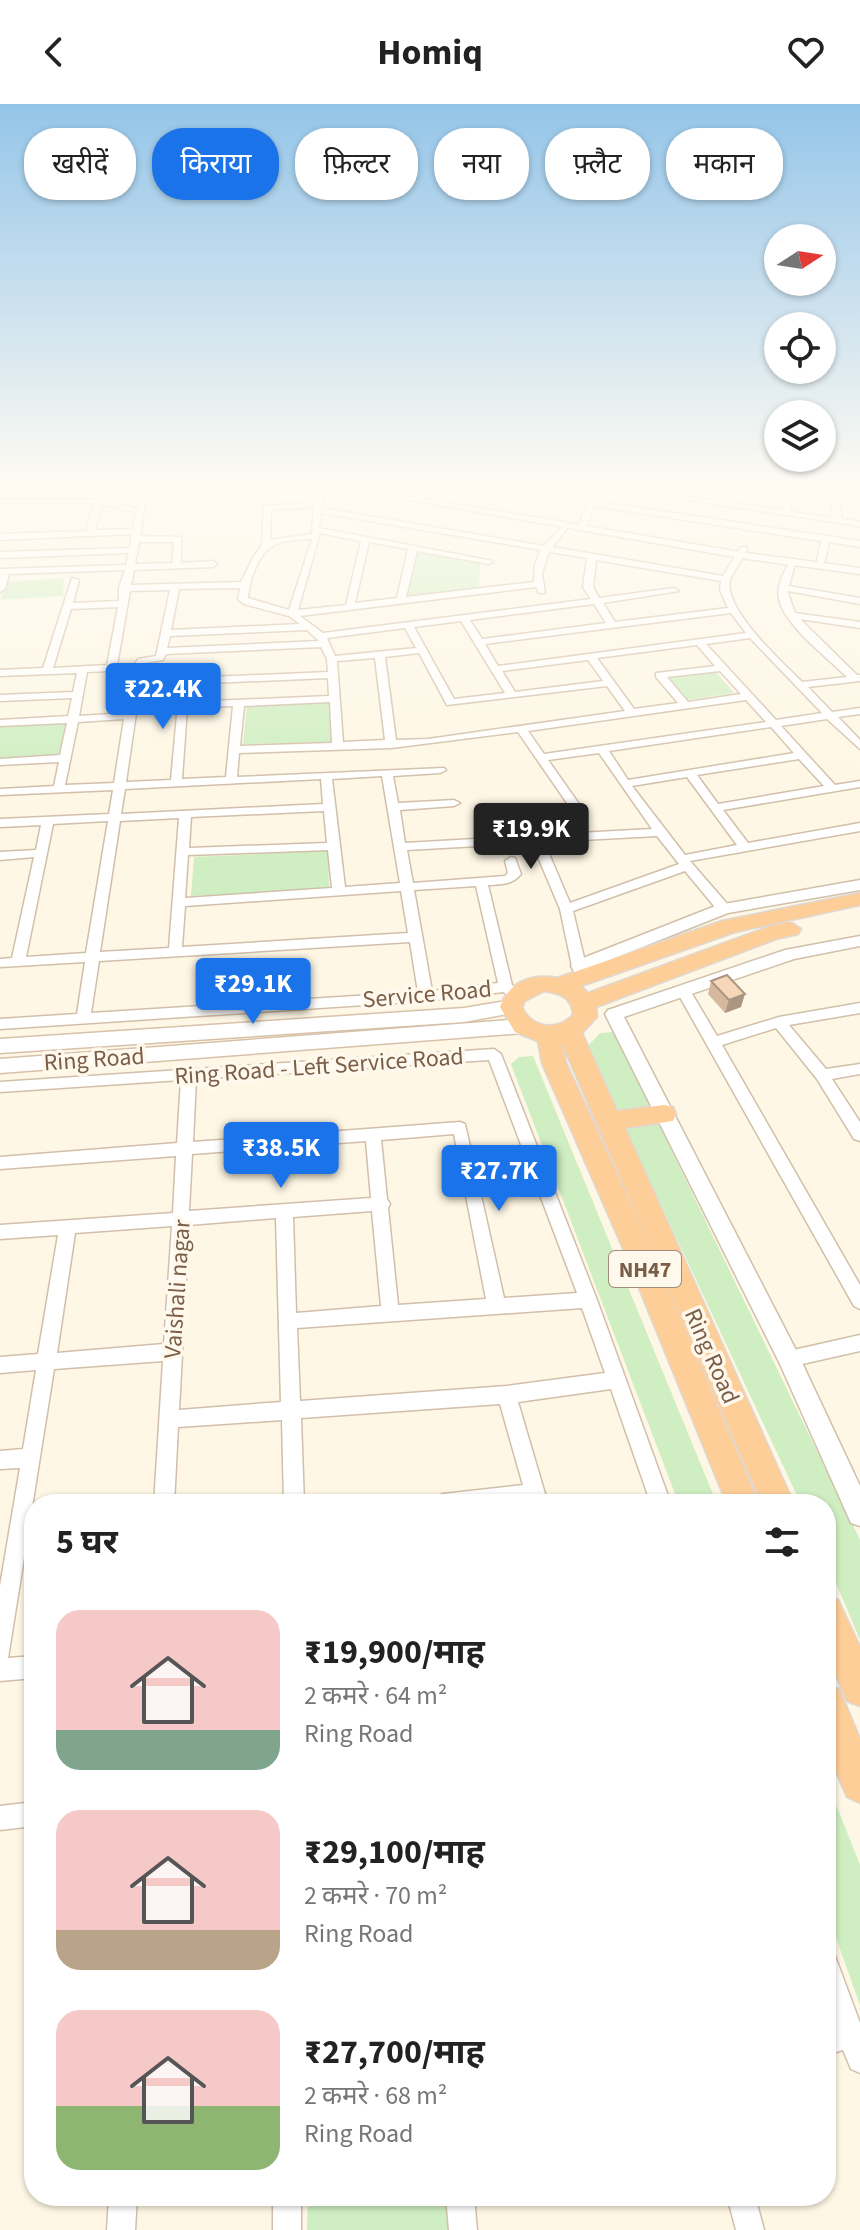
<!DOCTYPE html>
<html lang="hi">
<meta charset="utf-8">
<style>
:root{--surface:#fff;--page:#f6f6f6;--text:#222;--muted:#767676;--accent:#1a73e8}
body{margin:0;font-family:"Source Sans 3","Noto Sans Devanagari",sans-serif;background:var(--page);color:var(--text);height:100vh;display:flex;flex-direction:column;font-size:30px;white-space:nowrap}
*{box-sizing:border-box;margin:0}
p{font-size:26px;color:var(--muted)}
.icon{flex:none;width:44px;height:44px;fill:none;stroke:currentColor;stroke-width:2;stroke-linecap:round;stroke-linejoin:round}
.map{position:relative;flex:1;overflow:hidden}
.panel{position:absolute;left:24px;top:1390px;width:812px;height:712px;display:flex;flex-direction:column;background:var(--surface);border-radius:32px;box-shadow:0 2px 6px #0004}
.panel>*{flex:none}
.hud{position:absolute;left:24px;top:24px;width:812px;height:72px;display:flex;gap:16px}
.needle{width:52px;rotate:78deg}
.controls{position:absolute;left:764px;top:120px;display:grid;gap:16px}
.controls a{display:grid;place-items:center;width:72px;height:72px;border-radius:50%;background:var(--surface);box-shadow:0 2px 6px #0004;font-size:40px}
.price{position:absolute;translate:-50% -68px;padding:0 18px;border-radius:8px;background:var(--accent);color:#fff;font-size:26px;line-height:52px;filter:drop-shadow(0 2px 4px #0008)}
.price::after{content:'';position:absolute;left:50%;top:48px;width:24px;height:18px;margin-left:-12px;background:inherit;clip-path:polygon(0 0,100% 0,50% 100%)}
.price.selected{background:#222;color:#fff}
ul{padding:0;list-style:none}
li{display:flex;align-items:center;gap:24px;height:200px;padding:0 32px}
li span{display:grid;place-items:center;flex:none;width:224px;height:160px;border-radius:24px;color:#555}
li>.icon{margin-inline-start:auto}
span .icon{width:96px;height:96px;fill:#fffc;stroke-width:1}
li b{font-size:34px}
h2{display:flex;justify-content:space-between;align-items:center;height:96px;padding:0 32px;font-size:34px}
.tag{padding:0 28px;border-radius:32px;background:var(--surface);box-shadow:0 2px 6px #0004;font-size:28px;line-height:72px}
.tag.selected{background:var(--accent);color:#fff}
header{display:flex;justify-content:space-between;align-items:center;height:104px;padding:0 32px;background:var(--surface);font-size:36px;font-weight:700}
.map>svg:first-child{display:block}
</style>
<header><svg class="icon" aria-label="back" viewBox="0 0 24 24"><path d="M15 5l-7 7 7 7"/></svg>Homiq<svg class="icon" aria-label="heart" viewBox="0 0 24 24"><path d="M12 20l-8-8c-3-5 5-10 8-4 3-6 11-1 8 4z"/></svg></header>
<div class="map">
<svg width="860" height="2126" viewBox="0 0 860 2126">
<rect width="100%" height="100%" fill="#fef7e5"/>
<g fill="#cfeec1">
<polygon points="416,447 480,458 479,485 406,493"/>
<polygon points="64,474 63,492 1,496 5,478"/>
<polygon points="715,567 734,589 687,596 669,573"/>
<polygon points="333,598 333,638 243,640 247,601"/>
<polygon points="67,619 59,651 0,654 0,621"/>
<polygon points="328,747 329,785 191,792 194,753"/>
<polygon points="614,928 860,1436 860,1536 826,1455 826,1400 801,1400 587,943 600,929"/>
<polygon points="533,952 717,1400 679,1400 511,960 519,953"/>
<polygon points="826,1675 860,1761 860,1901 826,1806"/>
<polygon points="308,2092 446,2092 450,2126 307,2126"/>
</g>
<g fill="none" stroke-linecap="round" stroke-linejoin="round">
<g stroke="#d1bfa9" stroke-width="3">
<g id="minor">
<path d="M98,385H106L103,395L137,405L139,399H145L140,432L181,433V459L213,457L217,460L213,463L134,466L131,481L241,478L254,452L262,441L264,402L314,398L316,385H324L322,404L544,442L565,420L569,422L552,443L723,472L741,443H747C745,454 734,465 730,476C723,505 783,559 802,578L847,573C828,554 784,521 779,495C776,483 784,469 789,458L796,456L789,482L860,494V500L788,487V489L795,509L860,518V524L800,515L857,571H860V577L808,583L832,608L860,604V610L838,613L860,636V645L827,615L781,622L835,681L860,677V683L723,706L748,739L860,719V727L690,757L729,802V808H719L685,767L573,807L586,862L579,866L572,862L560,805L532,739L407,746L413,779L505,772L508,769L505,757L511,753L515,754L521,770C512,781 502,780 488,781L512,881L523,891L516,896L503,888L426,897L0,925V915L77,910L85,858L0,863V855L12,854L34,753L0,756V748L36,746L41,721L0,723V715L109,710L113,686L0,691V685L54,682L59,658L0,661V655L60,651L67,619L0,622V616L68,612L72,594L0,597V591L73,588L77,569L0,572V566L43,564L72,474L79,476L73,499L119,497V484L125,466L9,470L5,485L0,488V465L126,461L129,449L0,454V448L130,444L132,430L0,436V430L86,427L94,399H0V395H95ZM102,400L136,409L133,425L95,426ZM314,403L312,430L270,436L271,406ZM321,409L541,446L535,460L534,478L406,493L417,447L489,460L493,457L319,424ZM320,429L361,437L346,501L298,506ZM312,435L289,506L248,494C250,475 258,446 279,439C289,435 301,436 312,435ZM139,438H174L172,459L135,460ZM369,438L408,445L397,494L355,499ZM549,448L587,454L583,483L591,495L323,529L300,512L536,483L539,489H545L542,469ZM596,456L721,477L720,486L728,504L615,518L603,499L679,487L674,484L599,494L593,483ZM240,484L238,495L244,500L289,512L300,520L171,526L179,485ZM170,486L156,552L138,555L135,560L117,561L130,487ZM594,500L606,519L482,535L470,516ZM118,503L107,561L53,564L71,505ZM731,509L746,529L498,562L485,540ZM461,517L505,589L454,595L414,523ZM405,524L416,544L335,552L327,534ZM307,526L319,537L167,544L170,532ZM750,534L822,609L776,616L706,540ZM697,541L715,562L656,569V573L678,599L634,605L597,554ZM321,543L327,555L328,568L141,576L145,559L163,556L166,550ZM419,549L447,601L607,582L625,607L428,635L396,636L385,553ZM375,554L385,636L343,638L337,557ZM588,556L603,577L515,588L502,567ZM132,566L126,609L79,612L87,568ZM720,567L741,590L688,598L667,573ZM328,574L329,592L188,598L187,589H179L171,676L126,678L140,582ZM746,596L766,618L544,650L528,627ZM330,598L332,639L240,642L244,602ZM233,602L226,673L182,675L187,604ZM124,615L114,679L65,681L78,618ZM771,623L794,649L628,676L609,647ZM518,628L569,702L579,700L548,656L599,649L652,725L541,731L534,714L528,710L522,714L529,732L405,739L400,706L454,702L460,699L454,696L398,699L393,672L440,669L446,666L444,664L237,673L239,649L391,644ZM799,655L824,682L718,700L697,671ZM382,672L400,779L345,783L332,675ZM687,673L737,741L685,751L632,682ZM321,675L323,700L121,710L125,685ZM324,707L327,739L189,744L191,713ZM179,714L169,844L100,848L120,717ZM108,717L86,849L26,853L53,720ZM657,732L679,760L570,799L544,738ZM328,746L332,784L185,794L188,751ZM476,782L498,879L432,887L414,786ZM401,787L408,829L182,843L185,802ZM410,838L418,888L91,909L99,857Z"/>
<polygon points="424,385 432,385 423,394 417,394"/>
<polygon points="532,385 550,385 590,391 594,388 598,390 595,397 860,437 860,443 829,438 825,457 821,460 817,457 821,437 594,402 586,424 582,426 578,424 588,396"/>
<polygon points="614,385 633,385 783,406 783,385 791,385 791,408 833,414 829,385 837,385 842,415 860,418 860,422"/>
<polygon points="683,881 688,883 717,932 779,913 860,899 860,909 789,921 826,965 860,960 860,970 832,975 860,1018 860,1037 854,1035 817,975 776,924 722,941 860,1181 860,1205 854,1202 676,886"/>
<path d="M494,945L501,950L597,1196L671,1400H651L611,1285L518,1298L548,1400H433L436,1393L443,1390L523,1381L500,1300L301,1314L304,1400H284L282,1316L178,1323L174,1400H154L163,1257L54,1265L8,1554L34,1552V1574L0,1577V1482L20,1364L0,1365V1347L23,1345L36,1266L0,1269V1253L38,1250L58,1131L0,1135V1121L173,1109L176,1052L0,1065V1053L177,1039L181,976L0,988V978ZM489,956L577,1189L504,1194L465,1020L460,1018L193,1038L196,975ZM454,1030L486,1195L398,1201L388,1104L390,1100L387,1095L381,1036ZM366,1037L371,1094L189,1107L192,1050ZM372,1107L381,1202L296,1209L293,1113ZM276,1114L281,1298L179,1306L189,1121ZM172,1122L164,1240L57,1249L75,1129ZM582,1204L605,1269L507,1282L300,1297L297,1224Z"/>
<polygon points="860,1231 860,1247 789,1263 783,1261 780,1255 783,1249 789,1247"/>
<polygon points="34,1698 34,1722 0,1726 0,1702"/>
<polygon points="826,1848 835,1852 860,1919 860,1969 851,1965 843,1946 826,1951 826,1925 835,1922 826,1897"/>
<polygon points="109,2092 137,2092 135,2126 107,2126"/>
<rect x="273" y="2092" width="28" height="34"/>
<polygon points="446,2092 474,2092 477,2126 449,2126"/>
<polygon points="727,2092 755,2092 764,2126 736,2126"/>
</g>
</g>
<g stroke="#d1bfa9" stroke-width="3">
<g id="tertiary">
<polygon points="346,385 367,385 740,448 860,464 860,470 740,454"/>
<polygon points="860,776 860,786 728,809 589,864 594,873 591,877 579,877 571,862 573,858 718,801"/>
<polygon points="860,832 860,842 794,855 624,913 797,1248 860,1382 860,1422 851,1419 780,1260 605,910 608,906 785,846"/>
</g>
</g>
<g stroke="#d7c1a9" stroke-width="3">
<g id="secondary">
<polygon points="511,896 518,898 521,903 518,908 464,918 0,949 0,935 464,904"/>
<polygon points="523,915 533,922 523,929 0,969 0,955"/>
</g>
</g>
<g stroke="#dfd8d3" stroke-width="3">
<g id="trunk">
<path d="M860,789V801L735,828L581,882L588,889L771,822L790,818L801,825L798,830L776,835L596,903L597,913L582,929L617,1007L664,1001L673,1003L676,1010L673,1017L625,1024L794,1400H762L561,937L566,959L650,1142L759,1400H727L622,1142L542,959L538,937L515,928L500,903C509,878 531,869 557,874L722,817ZM544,887C560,890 572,892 573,911C557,927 532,925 522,903L525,897Z"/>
<polygon points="826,1491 838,1496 860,1543 860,1602 847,1597 826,1548"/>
<polygon points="826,1580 839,1585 860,1635 860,1699 847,1693 826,1643"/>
</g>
</g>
<use href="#minor" fill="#fff" fill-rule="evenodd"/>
<use href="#tertiary" fill="#fff" fill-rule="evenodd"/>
<use href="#secondary" fill="#fff" fill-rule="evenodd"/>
<use href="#trunk" fill="#fece98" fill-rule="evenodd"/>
</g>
<polygon fill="#d4b9a0" points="711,877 741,903 725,909 708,890"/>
<polygon fill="#ac9682" points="745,890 741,903 725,909 729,896"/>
<polygon fill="#f6d7ba" stroke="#ac9682" stroke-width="2" points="727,871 745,890 729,896 711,877"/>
<linearGradient id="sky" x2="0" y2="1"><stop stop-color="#94c5e9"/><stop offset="0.56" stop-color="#fffbf3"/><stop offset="1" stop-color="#fffbf3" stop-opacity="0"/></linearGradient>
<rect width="860" height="682" fill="url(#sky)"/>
<g text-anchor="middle" stroke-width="7" stroke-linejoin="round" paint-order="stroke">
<rect fill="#fff9ed" stroke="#a28c79" stroke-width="2" x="609" y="1147" width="72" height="36" rx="6"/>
<g font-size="22" font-weight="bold" fill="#7a5e47">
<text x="645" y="1173">NH47</text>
</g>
<g font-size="24" fill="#7a5e47" stroke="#fff9ed">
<text transform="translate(427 890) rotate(-5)" y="8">Service Road</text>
<text transform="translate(94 955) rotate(-4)" y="8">Ring Road</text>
<text transform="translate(319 962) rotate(-4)" y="8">Ring Road - Left Service Road</text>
<text transform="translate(177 1185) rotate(-86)" y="8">Vaishali nagar</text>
<text transform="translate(712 1252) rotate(66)" y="8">Ring Road</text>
</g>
</g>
</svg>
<div class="controls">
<a><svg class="needle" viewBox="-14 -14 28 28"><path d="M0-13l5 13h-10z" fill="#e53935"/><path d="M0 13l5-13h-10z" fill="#767676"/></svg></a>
<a><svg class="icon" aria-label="locate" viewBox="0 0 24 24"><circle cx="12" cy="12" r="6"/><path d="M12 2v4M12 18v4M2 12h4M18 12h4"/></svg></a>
<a><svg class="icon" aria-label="layers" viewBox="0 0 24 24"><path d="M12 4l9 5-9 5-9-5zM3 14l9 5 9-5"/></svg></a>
</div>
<b class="price" style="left:163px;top:627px">₹22.4K</b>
<b class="price selected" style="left:531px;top:767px">₹19.9K</b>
<b class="price" style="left:253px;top:922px">₹29.1K</b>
<b class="price" style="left:281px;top:1086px">₹38.5K</b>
<b class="price" style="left:499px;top:1109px">₹27.7K</b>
<div class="hud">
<a class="tag">खरीदें</a>
<a class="tag selected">किराया</a>
<a class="tag">फ़िल्टर</a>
<a class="tag">नया</a>
<a class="tag">फ़्लैट</a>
<a class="tag">मकान</a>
</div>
<section class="panel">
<h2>5 घर<svg class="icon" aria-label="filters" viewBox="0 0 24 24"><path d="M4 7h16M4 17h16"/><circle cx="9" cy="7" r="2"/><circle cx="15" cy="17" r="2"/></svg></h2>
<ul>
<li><span style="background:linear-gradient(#f6c9c9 75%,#7fa58c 0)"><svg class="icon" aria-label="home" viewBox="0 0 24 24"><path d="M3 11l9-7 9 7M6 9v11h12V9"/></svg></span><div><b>₹19,900/माह</b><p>2 कमरे · 64 m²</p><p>Ring Road</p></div></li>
<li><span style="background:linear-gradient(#f6c9c9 75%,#b9a48a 0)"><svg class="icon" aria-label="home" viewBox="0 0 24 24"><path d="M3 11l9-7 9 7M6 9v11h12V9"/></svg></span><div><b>₹29,100/माह</b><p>2 कमरे · 70 m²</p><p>Ring Road</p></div></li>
<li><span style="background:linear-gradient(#f6c9c9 60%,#8fb573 0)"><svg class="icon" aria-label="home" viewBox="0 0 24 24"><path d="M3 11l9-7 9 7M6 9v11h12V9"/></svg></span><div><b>₹27,700/माह</b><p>2 कमरे · 68 m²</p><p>Ring Road</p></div></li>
</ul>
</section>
</div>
